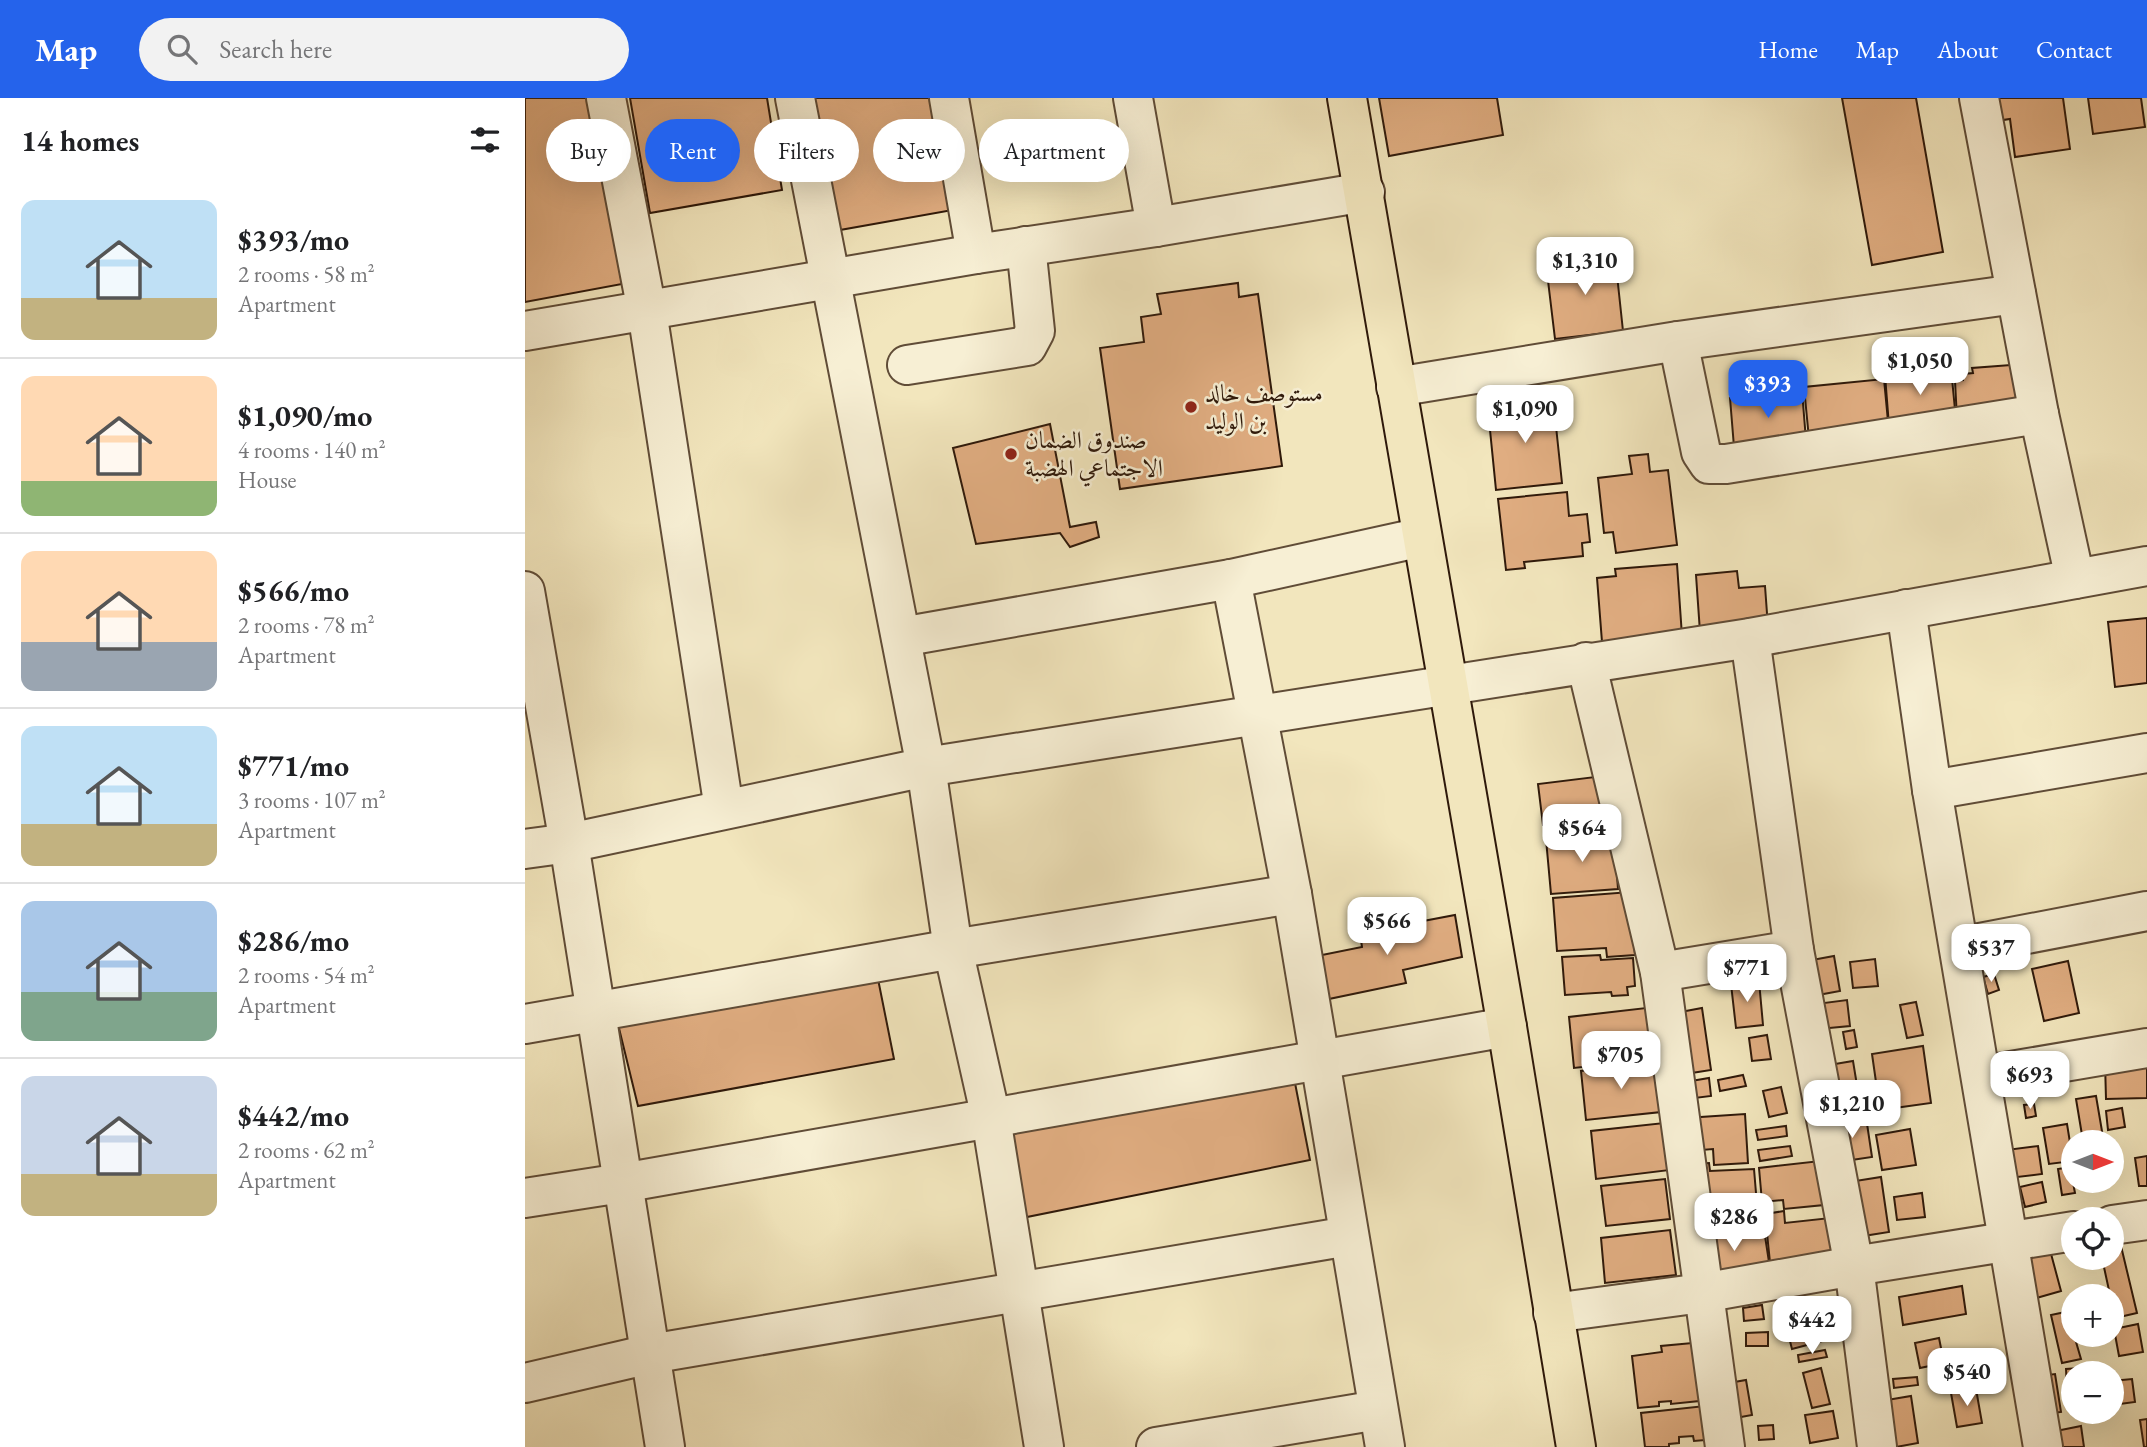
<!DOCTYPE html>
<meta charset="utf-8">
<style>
:root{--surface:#fff;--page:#f2f2f2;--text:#202124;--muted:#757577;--line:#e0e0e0;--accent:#2563eb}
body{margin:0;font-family:"EB Garamond",Amiri,serif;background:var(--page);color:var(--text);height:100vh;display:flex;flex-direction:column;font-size:26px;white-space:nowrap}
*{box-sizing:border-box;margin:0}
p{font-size:23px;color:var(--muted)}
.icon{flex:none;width:38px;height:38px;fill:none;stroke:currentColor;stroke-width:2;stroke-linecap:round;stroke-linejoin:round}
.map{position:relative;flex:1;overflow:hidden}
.sheet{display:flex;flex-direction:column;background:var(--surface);width:525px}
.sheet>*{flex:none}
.top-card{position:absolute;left:21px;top:21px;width:665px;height:63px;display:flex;gap:14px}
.needle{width:46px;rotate:90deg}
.tools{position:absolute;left:1536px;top:1032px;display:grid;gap:14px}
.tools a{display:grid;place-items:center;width:63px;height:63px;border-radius:50%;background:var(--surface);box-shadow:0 7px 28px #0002;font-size:35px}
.price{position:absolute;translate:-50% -60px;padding:0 16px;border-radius:14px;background:#fff;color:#222;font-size:23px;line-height:46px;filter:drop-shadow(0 2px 4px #0008)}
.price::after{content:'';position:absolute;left:50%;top:42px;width:21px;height:16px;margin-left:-10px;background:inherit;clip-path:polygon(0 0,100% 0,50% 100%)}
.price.selected{background:var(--accent);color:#fff}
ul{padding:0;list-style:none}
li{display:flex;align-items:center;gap:21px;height:175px;padding:0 21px}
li+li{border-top:2px solid var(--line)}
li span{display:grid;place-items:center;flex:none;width:196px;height:140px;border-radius:14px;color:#555}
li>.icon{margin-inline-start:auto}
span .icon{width:84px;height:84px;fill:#fffc;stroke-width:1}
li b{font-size:30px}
h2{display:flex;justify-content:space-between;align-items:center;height:84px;padding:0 21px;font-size:30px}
.chip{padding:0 24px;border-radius:32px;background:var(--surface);box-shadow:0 7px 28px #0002;font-size:24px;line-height:63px}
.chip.selected{background:var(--accent);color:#fff}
header{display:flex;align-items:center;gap:42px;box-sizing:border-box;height:98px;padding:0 35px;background:var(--accent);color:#fff}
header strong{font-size:33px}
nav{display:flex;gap:38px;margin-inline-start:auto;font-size:24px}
.search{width:490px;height:63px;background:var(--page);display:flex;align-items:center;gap:18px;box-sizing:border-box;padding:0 24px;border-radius:38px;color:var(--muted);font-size:26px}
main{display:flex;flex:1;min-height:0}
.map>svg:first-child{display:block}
</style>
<header>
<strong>Map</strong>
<div class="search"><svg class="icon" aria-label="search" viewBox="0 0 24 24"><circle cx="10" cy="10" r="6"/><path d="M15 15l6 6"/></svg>Search here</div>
<nav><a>Home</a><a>Map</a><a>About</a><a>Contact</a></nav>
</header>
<main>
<section class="sheet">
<h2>14 homes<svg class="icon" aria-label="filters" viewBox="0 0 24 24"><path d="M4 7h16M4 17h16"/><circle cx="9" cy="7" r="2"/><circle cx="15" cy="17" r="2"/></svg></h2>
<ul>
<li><span style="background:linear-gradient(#bfe0f5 70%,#c2b280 0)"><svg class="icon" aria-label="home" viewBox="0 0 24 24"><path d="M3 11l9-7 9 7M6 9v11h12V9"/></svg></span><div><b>$393/mo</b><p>2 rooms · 58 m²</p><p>Apartment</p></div></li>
<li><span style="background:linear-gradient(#ffd9b3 75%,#8fb573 0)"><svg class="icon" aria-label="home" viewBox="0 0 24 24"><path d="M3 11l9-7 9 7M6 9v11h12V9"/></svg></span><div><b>$1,090/mo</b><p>4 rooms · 140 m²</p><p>House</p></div></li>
<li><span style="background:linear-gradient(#ffd9b3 65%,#9aa5b1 0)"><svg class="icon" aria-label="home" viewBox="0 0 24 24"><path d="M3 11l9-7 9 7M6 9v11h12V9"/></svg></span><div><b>$566/mo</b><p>2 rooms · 78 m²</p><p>Apartment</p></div></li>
<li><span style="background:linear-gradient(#bfe0f5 70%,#c2b280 0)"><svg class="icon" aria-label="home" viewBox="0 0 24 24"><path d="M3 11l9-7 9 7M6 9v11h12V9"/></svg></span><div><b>$771/mo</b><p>3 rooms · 107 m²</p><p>Apartment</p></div></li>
<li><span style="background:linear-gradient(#a9c7e8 65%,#7fa58c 0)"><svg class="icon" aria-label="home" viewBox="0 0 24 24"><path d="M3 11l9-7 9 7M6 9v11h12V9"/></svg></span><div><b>$286/mo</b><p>2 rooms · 54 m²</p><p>Apartment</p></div></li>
<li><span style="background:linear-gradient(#c9d6e8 70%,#c2b280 0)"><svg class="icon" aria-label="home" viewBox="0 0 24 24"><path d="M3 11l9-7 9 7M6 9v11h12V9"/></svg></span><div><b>$442/mo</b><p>2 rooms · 62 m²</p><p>Apartment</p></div></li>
</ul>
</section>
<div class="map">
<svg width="1622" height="1349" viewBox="0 0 1622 1349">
<rect width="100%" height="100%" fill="#f2e6bd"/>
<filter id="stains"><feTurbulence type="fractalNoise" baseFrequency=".00286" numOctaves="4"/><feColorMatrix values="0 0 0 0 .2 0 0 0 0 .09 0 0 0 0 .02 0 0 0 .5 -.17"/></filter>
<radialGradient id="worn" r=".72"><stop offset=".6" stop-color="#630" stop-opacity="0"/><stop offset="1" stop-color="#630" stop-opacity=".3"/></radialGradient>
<g fill="#e0ad81" stroke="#2f190a" stroke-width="2">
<polygon points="0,0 63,0 97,186 0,204"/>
<polygon points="105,0 242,0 257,92 125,115"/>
<polygon points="274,0 420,0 439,110 298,135"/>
<polygon points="854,0 972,0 978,37 864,58"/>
<polygon points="1317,0 1391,0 1418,154 1347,167"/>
<polygon points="1461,0 1538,0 1545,51 1490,59 1485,21 1465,24"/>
<polygon points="1563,0 1616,0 1620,29 1568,36"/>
<polygon points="1090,158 1098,233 1030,241 1021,166"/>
<polygon points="713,185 714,199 733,196 757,368 595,391 575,250 619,244 616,219 636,216 632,196"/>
<polygon points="1499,266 1503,315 1432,321 1430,283 1438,282 1438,276 1448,275 1447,270"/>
<polygon points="1426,270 1431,322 1364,328 1360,277"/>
<polygon points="1359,281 1364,334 1284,341 1279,289"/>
<polygon points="1277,293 1281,342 1209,349 1205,300 1226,298 1227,306 1244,304 1244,296"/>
<polygon points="1028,300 1037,385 971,392 963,312 991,309 991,304"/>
<polygon points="525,326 545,429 571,424 574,439 545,449 535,435 451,446 428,350"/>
<polygon points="1123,356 1125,374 1143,372 1152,447 1091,455 1088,434 1079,435 1073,380 1107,376 1104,358"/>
<polygon points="1042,394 1044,418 1062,416 1065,444 1057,445 1058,458 999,464 1000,470 981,472 973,401"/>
<polygon points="1152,466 1157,538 1077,544 1072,480 1091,478 1090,471"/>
<polygon points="1212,473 1214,490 1240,488 1243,529 1175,534 1171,477"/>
<polygon points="1622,520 1622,585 1590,589 1583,524"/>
<polygon points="1078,678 1084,729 1057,732 1055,723 1018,727 1013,686"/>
<polygon points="1089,736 1093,791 1026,796 1021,741"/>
<polygon points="1105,794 1110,857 1082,859 1081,850 1032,853 1028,800"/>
<polygon points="930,817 937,859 878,872 881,885 799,902 787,859 837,849 835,835"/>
<polygon points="1075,857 1076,862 1108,860 1110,888 1102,889 1103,897 1087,898 1086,894 1040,897 1037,859"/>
<polygon points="1309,858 1315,893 1293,897 1287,862"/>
<polygon points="1350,861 1353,888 1328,890 1325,864"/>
<polygon points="1543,863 1554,915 1519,923 1507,871"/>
<polygon points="352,876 369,961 113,1008 91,918"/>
<polygon points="1469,876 1474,892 1463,896 1458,879"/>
<polygon points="1234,883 1238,927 1211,930 1206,886"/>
<polygon points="1322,902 1325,928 1294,931 1291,906"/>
<polygon points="1391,904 1398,937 1382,940 1375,907"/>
<polygon points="1121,910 1127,961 1049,970 1044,919"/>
<polygon points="1177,910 1186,972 1160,976 1150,915"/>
<polygon points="1329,932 1332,949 1321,951 1318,934"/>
<polygon points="1242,937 1246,961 1227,963 1224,940"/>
<polygon points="1398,948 1406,1005 1355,1012 1347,956"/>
<polygon points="1328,963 1336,1012 1312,1016 1304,967"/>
<polygon points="1622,963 1622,1000 1581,1001 1580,964"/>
<polygon points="1131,964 1136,1014 1061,1022 1056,973"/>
<polygon points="1218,977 1221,988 1195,993 1193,982"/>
<polygon points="1184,980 1186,998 1162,1001 1160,984"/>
<polygon points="770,985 785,1062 492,1121 474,1036"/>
<polygon points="1256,989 1262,1015 1244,1019 1238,993"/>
<polygon points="1571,998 1578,1039 1558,1043 1551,1001"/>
<polygon points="1509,1006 1511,1018 1501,1020 1499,1007"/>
<polygon points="1597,1010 1600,1029 1583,1032 1581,1013"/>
<polygon points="1220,1016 1223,1065 1189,1067 1188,1051 1164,1053 1161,1020"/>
<polygon points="1341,1019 1347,1059 1313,1064 1308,1024"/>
<polygon points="1139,1025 1145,1072 1071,1081 1066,1033"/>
<polygon points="1542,1026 1548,1063 1524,1066 1518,1030"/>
<polygon points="1261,1028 1262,1038 1233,1042 1231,1032"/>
<polygon points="1385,1031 1391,1067 1357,1072 1351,1037"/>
<polygon points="1265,1048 1267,1058 1235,1063 1233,1052"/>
<polygon points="1513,1048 1517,1076 1484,1080 1481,1052"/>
<polygon points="1622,1058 1622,1088 1614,1088 1610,1060"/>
<polygon points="1295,1063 1299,1107 1259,1111 1258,1102 1237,1104 1234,1070"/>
<polygon points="1184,1065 1185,1073 1229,1071 1233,1119 1170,1124 1166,1066"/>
<polygon points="1545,1069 1550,1095 1537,1097 1533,1071"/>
<polygon points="1356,1079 1364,1134 1332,1139 1324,1084"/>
<polygon points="1140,1081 1145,1121 1081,1128 1076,1088"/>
<polygon points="1517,1084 1521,1104 1500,1109 1495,1089"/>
<polygon points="1397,1095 1400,1119 1372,1122 1369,1099"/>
<polygon points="1259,1113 1260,1125 1305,1120 1310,1167 1246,1174 1240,1116"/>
<polygon points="1238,1125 1246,1177 1179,1186 1172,1133"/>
<polygon points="1145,1132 1151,1177 1080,1185 1076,1140"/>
<polygon points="1596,1148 1612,1215 1590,1220 1577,1160 1587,1160 1587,1149"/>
<polygon points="1525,1152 1536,1193 1508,1201 1496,1160"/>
<polygon points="1437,1188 1441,1216 1378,1227 1374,1199"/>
<polygon points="1292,1204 1301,1242 1267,1251 1257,1212"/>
<polygon points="1237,1207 1239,1221 1219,1223 1218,1210"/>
<polygon points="1545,1213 1549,1237 1556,1261 1537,1265 1526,1217"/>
<polygon points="1613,1226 1618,1254 1594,1258 1589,1231"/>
<polygon points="1243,1234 1243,1248 1221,1248 1221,1235"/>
<polygon points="1414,1240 1419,1265 1395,1270 1390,1245"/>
<polygon points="1178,1244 1184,1302 1146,1306 1146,1303 1134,1304 1134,1308 1113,1310 1107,1258 1137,1254 1136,1248"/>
<polygon points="1300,1252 1302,1259 1274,1264 1273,1257"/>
<polygon points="1296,1270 1305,1306 1287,1310 1278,1275"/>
<polygon points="1555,1270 1555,1276 1549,1276 1549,1291 1542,1292 1541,1271"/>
<polygon points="1425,1276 1426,1285 1412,1288 1411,1278"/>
<polygon points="1530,1276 1536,1314 1521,1316 1515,1278"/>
<polygon points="1392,1279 1393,1287 1369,1290 1368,1281"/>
<polygon points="1607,1281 1610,1304 1587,1307 1587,1283"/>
<polygon points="1221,1282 1227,1317 1205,1321 1198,1286"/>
<polygon points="1451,1291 1457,1325 1432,1329 1426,1295"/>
<polygon points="1386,1298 1393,1345 1371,1349 1356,1303"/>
<polygon points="1189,1307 1192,1341 1169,1343 1168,1338 1154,1339 1154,1345 1144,1346 1144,1349 1120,1349 1116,1315"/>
<polygon points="1308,1313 1313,1340 1285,1345 1280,1317"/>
<polygon points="1622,1321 1622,1349 1619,1349 1615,1322"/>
<polygon points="1248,1327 1249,1341 1234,1342 1233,1328"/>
<polygon points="1556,1328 1559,1349 1529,1349 1526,1334"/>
</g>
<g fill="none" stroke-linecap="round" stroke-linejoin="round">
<g stroke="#604c37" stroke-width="42">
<g id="minor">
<polyline points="81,0 122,213 199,711"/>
<polyline points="270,0 401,669 428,851 466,1020 519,1349"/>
<polyline points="424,0 451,156"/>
<polyline points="608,0 631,129"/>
<polyline points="1454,0 1514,316 1550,481"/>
<polyline points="0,233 451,156 631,129 840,94"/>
<polyline points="1153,243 1176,354 1184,366 1201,366 1514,316"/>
<polyline points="382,267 502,248 510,233 501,148"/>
<polyline points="871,289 1153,243 1491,196"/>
<polyline points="706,481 767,796 860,1349"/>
<polyline points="0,493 44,745 140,1349"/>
<polyline points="1381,511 1407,692 1518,1349"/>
<polyline points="376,539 706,481 897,439"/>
<polyline points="1225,540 1269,852 1329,1168 1352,1349"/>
<polyline points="1061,564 1135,874 1200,1349"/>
<polyline points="1407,692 1622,655"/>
<polyline points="0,751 44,745 401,669 1225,540 1622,468"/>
<polyline points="1434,849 1622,813"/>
<polyline points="1135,874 1269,852"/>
<polyline points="0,926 428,851 767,796"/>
<polyline points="1456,978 1622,950"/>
<polyline points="0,1100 97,1085 982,929"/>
<polyline points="1587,1127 1622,1122"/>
<polyline points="1028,1215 1177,1195 1329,1168 1549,1133"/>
<polyline points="0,1285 125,1256 824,1138"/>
<polyline points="631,1349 853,1312"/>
</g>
</g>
<g stroke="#2f190a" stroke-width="42">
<polyline id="major" points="822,0 982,929 1051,1349"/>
</g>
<use href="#minor" stroke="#f7efd4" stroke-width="38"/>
<use href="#major" stroke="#f2e6bd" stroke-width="38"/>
</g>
<g fill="#8f2418" stroke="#f7efd4" stroke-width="2.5">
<circle cx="666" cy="309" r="7"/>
<circle cx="486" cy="356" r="7"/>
</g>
<g text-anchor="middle" stroke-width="5" stroke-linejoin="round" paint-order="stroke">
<g font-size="24" fill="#2f190a" stroke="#f7efd4" text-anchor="start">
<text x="680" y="303">مستوصف خالد<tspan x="680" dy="28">بن الوليد</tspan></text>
<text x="500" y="350">صندوق الضمان<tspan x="500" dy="28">الاجتماعي الهضبة</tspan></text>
</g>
</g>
<rect width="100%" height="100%" filter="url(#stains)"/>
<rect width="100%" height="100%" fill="url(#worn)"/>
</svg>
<div class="tools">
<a><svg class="needle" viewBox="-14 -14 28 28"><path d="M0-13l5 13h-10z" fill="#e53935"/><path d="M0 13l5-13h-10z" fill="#757577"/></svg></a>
<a><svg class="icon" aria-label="locate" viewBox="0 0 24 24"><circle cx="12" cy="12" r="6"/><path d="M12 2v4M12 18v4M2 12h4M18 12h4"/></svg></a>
<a>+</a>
<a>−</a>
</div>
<b class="price" style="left:1060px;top:199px">$1,310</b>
<b class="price" style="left:1395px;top:299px">$1,050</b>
<b class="price selected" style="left:1243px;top:322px">$393</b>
<b class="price" style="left:1000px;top:347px">$1,090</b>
<b class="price" style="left:1057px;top:766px">$564</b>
<b class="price" style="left:862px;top:859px">$566</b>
<b class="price" style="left:1466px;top:886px">$537</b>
<b class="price" style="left:1222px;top:906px">$771</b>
<b class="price" style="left:1096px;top:993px">$705</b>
<b class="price" style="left:1505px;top:1013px">$693</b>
<b class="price" style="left:1327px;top:1042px">$1,210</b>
<b class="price" style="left:1209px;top:1155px">$286</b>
<b class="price" style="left:1287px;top:1258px">$442</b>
<b class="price" style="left:1442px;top:1310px">$540</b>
<div class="top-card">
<a class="chip">Buy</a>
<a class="chip selected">Rent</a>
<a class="chip">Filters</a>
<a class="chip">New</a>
<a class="chip">Apartment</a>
</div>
</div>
</main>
